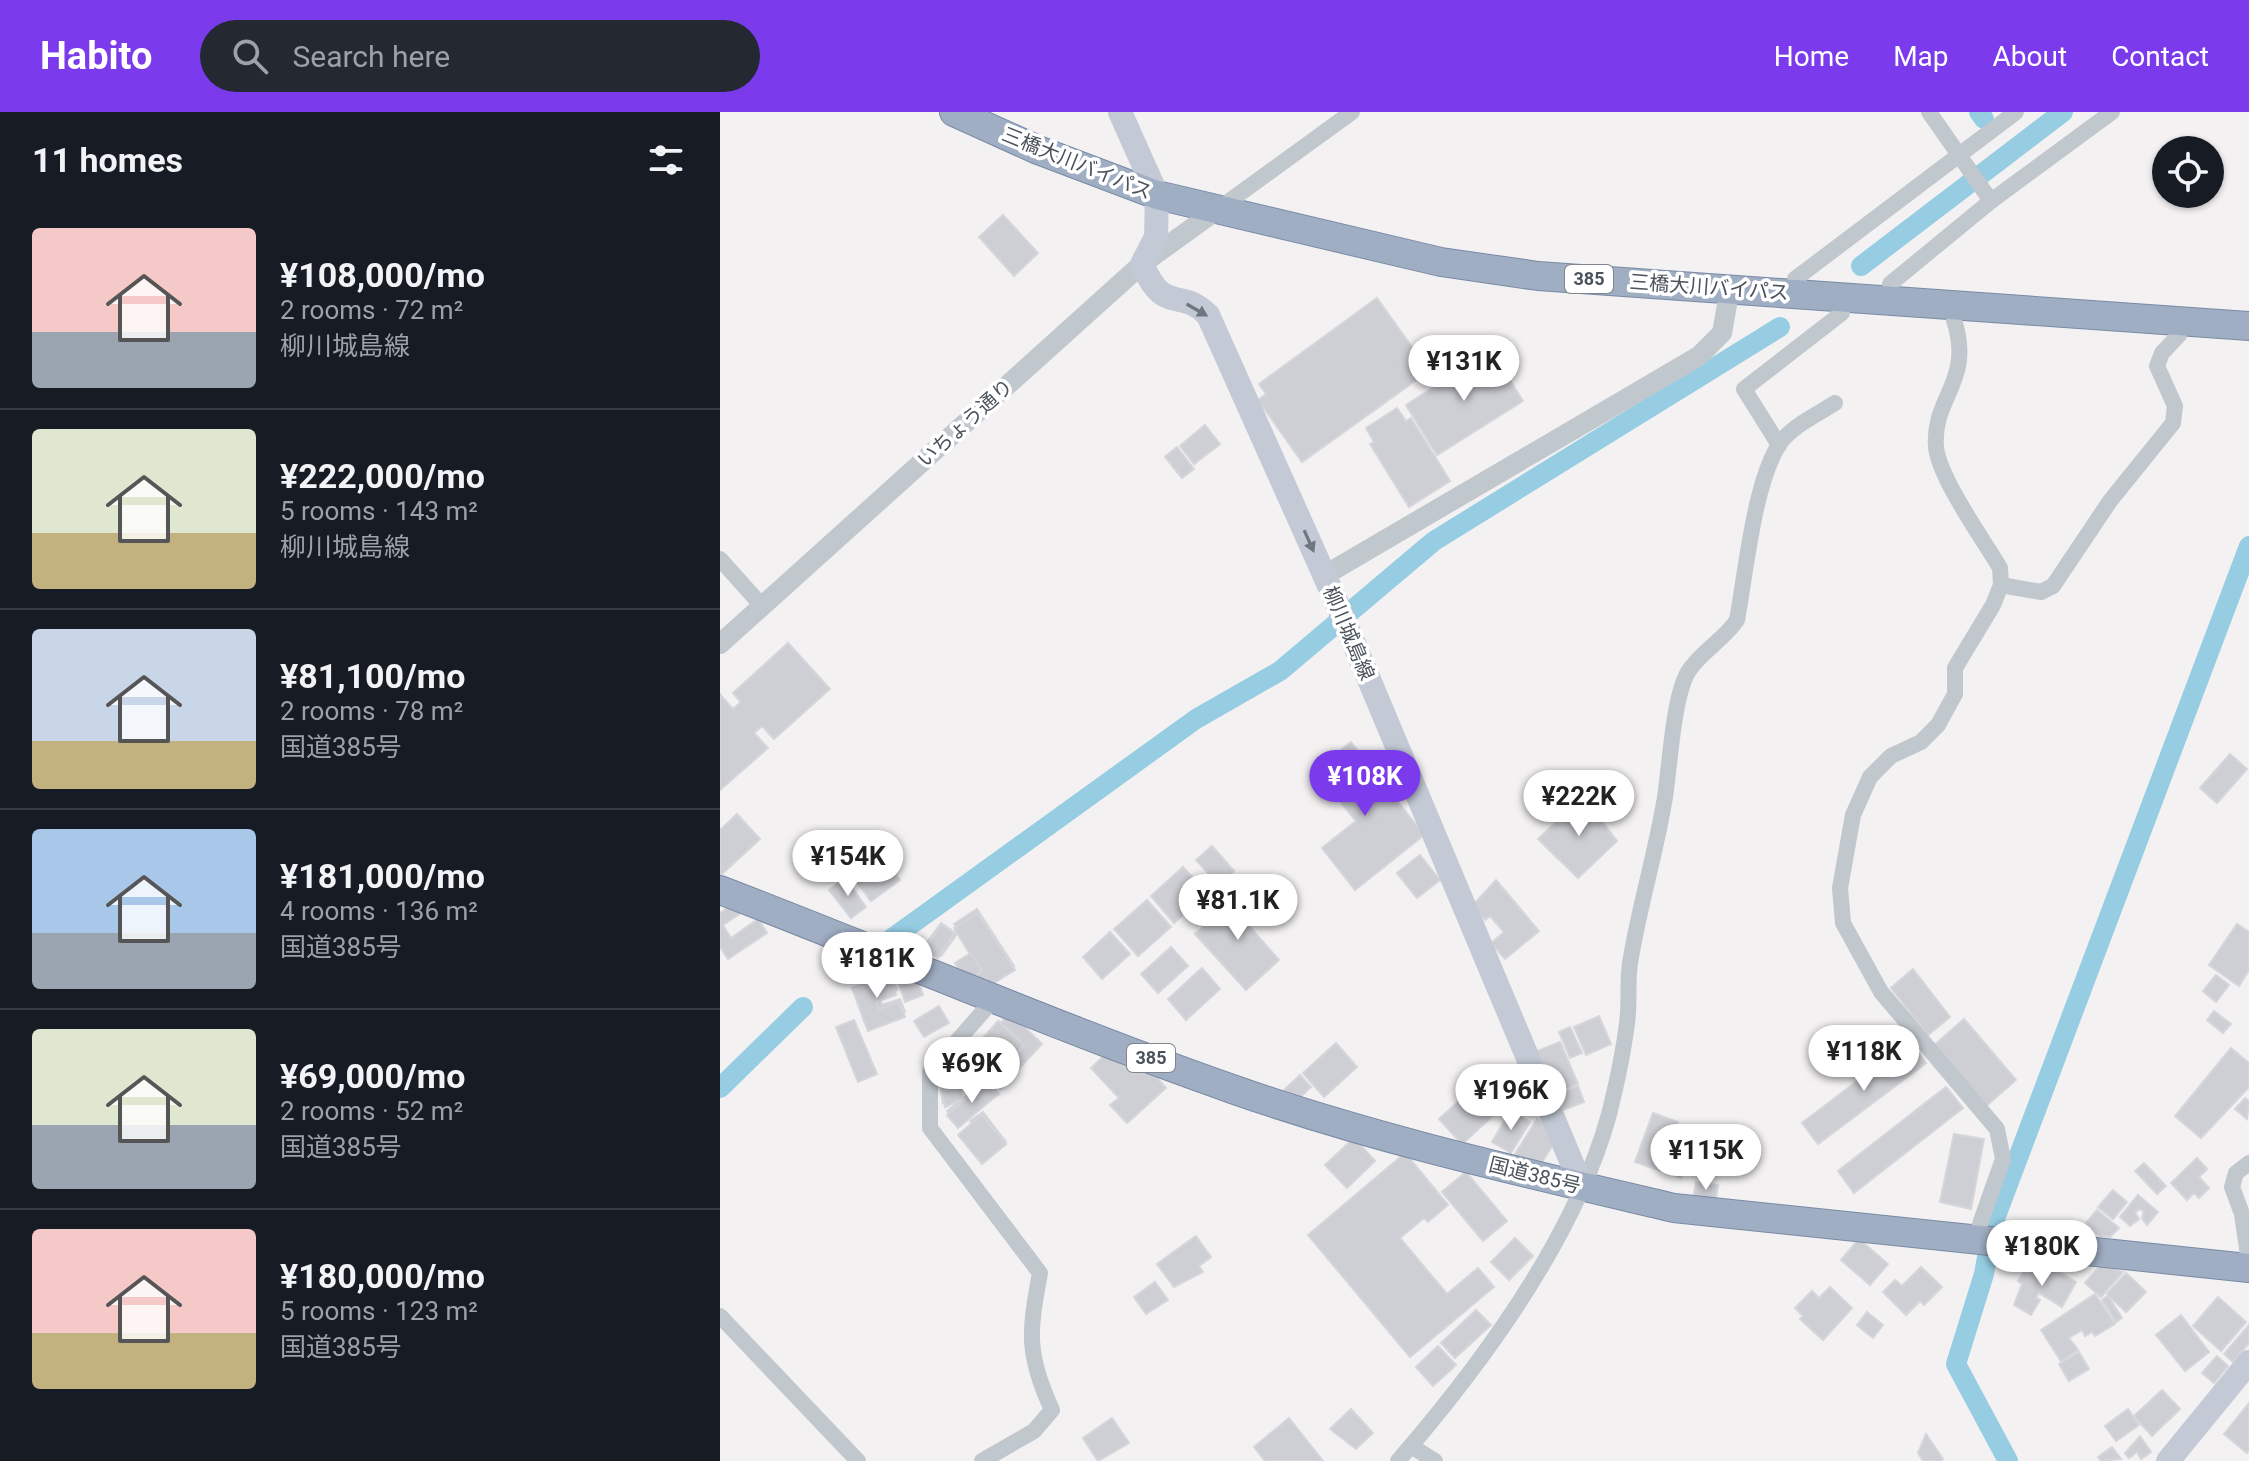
<!DOCTYPE html>
<meta charset="utf-8">
<style>
:root{--surface:#171b24;--page:#242831;--text:#f1f3f6;--muted:#9ea1a6;--line:#363941;--accent:#7c3aed}
body{margin:0;font-family:Roboto,"Noto Sans JP",sans-serif;background:var(--page);color:var(--text);height:100vh;display:flex;flex-direction:column;font-size:30px;white-space:nowrap}
*{box-sizing:border-box;margin:0}
p{font-size:26px;color:var(--muted)}
.icon{flex:none;width:44px;height:44px;fill:none;stroke:currentColor;stroke-width:2;stroke-linecap:round;stroke-linejoin:round}
.map{position:relative;flex:1;overflow:hidden}
.panel{display:flex;flex-direction:column;background:var(--surface);width:720px}
.panel>*{flex:none}
.controls{position:absolute;left:1432px;top:24px;display:grid;gap:16px}
.controls a{display:grid;place-items:center;width:72px;height:72px;border-radius:50%;background:var(--surface);box-shadow:0 2px 6px #0004;font-size:40px}
.price{position:absolute;translate:-50% -68px;padding:0 18px;border-radius:28px;background:#fff;color:#222;font-size:26px;line-height:52px;filter:drop-shadow(0 2px 4px #0008)}
.price::after{content:'';position:absolute;left:50%;top:48px;width:24px;height:18px;margin-left:-12px;background:inherit;clip-path:polygon(0 0,100% 0,50% 100%)}
.price.current{background:var(--accent);color:#fff}
ul{padding:0;list-style:none}
li{display:flex;align-items:center;gap:24px;height:200px;padding:0 32px}
li+li{border-top:2px solid var(--line)}
li span{display:grid;place-items:center;flex:none;width:224px;height:160px;border-radius:8px;color:#555}
li>.icon{margin-inline-start:auto}
span .icon{width:96px;height:96px;fill:#fffc;stroke-width:1}
li b{font-size:34px}
h2{display:flex;justify-content:space-between;align-items:center;height:96px;padding:0 32px;font-size:34px}
header{display:flex;align-items:center;gap:48px;box-sizing:border-box;height:112px;padding:0 40px;background:var(--accent);color:#fff}
header strong{font-size:38px}
nav{display:flex;gap:44px;margin-inline-start:auto;font-size:28px}
.search{width:560px;height:72px;background:var(--page);display:flex;align-items:center;gap:20px;box-sizing:border-box;padding:0 28px;border-radius:44px;color:var(--muted);font-size:30px}
main{display:flex;flex:1;min-height:0}
.map>svg:first-child{display:block}
</style>
<header>
<strong>Habito</strong>
<div class="search"><svg class="icon" aria-label="search" viewBox="0 0 24 24"><circle cx="10" cy="10" r="6"/><path d="M15 15l6 6"/></svg>Search here</div>
<nav><a>Home</a><a>Map</a><a>About</a><a>Contact</a></nav>
</header>
<main>
<section class="panel">
<h2>11 homes<svg class="icon" aria-label="filters" viewBox="0 0 24 24"><path d="M4 7h16M4 17h16"/><circle cx="9" cy="7" r="2"/><circle cx="15" cy="17" r="2"/></svg></h2>
<ul>
<li><span style="background:linear-gradient(#f6c9c9 65%,#9aa5b1 0)"><svg class="icon" aria-label="home" viewBox="0 0 24 24"><path d="M3 11l9-7 9 7M6 9v11h12V9"/></svg></span><div><b>¥108,000/mo</b><p>2 rooms · 72 m²</p><p>柳川城島線</p></div></li>
<li><span style="background:linear-gradient(#dfe7d0 65%,#c2b280 0)"><svg class="icon" aria-label="home" viewBox="0 0 24 24"><path d="M3 11l9-7 9 7M6 9v11h12V9"/></svg></span><div><b>¥222,000/mo</b><p>5 rooms · 143 m²</p><p>柳川城島線</p></div></li>
<li><span style="background:linear-gradient(#c9d6e8 70%,#c2b280 0)"><svg class="icon" aria-label="home" viewBox="0 0 24 24"><path d="M3 11l9-7 9 7M6 9v11h12V9"/></svg></span><div><b>¥81,100/mo</b><p>2 rooms · 78 m²</p><p>国道385号</p></div></li>
<li><span style="background:linear-gradient(#a9c7e8 65%,#9aa5b1 0)"><svg class="icon" aria-label="home" viewBox="0 0 24 24"><path d="M3 11l9-7 9 7M6 9v11h12V9"/></svg></span><div><b>¥181,000/mo</b><p>4 rooms · 136 m²</p><p>国道385号</p></div></li>
<li><span style="background:linear-gradient(#dfe7d0 60%,#9aa5b1 0)"><svg class="icon" aria-label="home" viewBox="0 0 24 24"><path d="M3 11l9-7 9 7M6 9v11h12V9"/></svg></span><div><b>¥69,000/mo</b><p>2 rooms · 52 m²</p><p>国道385号</p></div></li>
<li><span style="background:linear-gradient(#f6c9c9 65%,#c2b280 0)"><svg class="icon" aria-label="home" viewBox="0 0 24 24"><path d="M3 11l9-7 9 7M6 9v11h12V9"/></svg></span><div><b>¥180,000/mo</b><p>5 rooms · 123 m²</p><p>国道385号</p></div></li>
</ul>
</section>
<div class="map">
<svg width="1529" height="1349" viewBox="0 0 1529 1349">
<rect width="100%" height="100%" fill="#f3f1f1"/>
<g fill="none" stroke-linecap="round" stroke-linejoin="round">
<g stroke="#96cde3" stroke-width="20">
<polyline points="1259,0 1264,7"/>
<polyline points="1141,154 1343,0"/>
<polyline points="164,832 476,607 560,559 714,429 1060,215"/>
<polyline points="0,976 83,895"/>
<polyline points="1288,1349 1236,1252 1264,1162 1273,1112 1529,434"/>
</g>
</g>
<g fill="#cecfd4" stroke="#d5d6db" stroke-width="2">
<polygon points="283,103 318,141 294,164 259,125"/>
<polygon points="657,186 709,259 582,350 538,288 546,282 539,272"/>
<polygon points="771,239 803,289 717,343 686,293"/>
<polygon points="677,296 686,309 691,306 730,369 689,395 650,332 654,330 646,316"/>
<polygon points="485,313 500,332 474,352 460,334"/>
<polygon points="457,335 474,357 462,366 445,345"/>
<polygon points="68,531 110,577 54,627 42,614 34,621 48,636 0,678 0,582 13,597 21,590 13,581"/>
<polygon points="631,630 704,723 635,778 602,736 636,709 595,658"/>
<polygon points="1510,642 1527,657 1497,691 1480,676"/>
<polygon points="863,685 897,729 858,766 818,727"/>
<polygon points="17,702 40,727 0,764 0,718"/>
<polygon points="492,734 514,759 499,773 476,748"/>
<polygon points="158,738 180,768 151,789 129,760"/>
<polygon points="700,743 720,768 697,786 677,761"/>
<polygon points="463,755 487,781 454,811 431,784"/>
<polygon points="125,766 146,795 131,806 109,778"/>
<polygon points="776,768 819,819 785,847 771,831 784,820 770,804 765,808 753,793"/>
<polygon points="521,780 542,803 529,814 559,848 526,878 475,822"/>
<polygon points="427,788 451,815 418,844 394,817"/>
<polygon points="15,791 21,801 3,813 11,826 38,807 47,821 8,847 0,835 0,801"/>
<polygon points="257,797 294,854 276,865 263,845 258,848 234,812"/>
<polygon points="258,801 295,858 271,873 266,866 250,876 236,852 251,844 234,816"/>
<polygon points="221,811 237,822 221,844 205,833"/>
<polygon points="221,812 234,821 218,846 205,838"/>
<polygon points="1517,812 1529,820 1529,858 1519,874 1489,853"/>
<polygon points="390,820 410,842 382,867 363,845"/>
<polygon points="188,822 205,833 202,838 207,842 201,851 179,838"/>
<polygon points="188,823 208,838 201,848 181,834"/>
<polygon points="451,835 468,854 438,881 421,862"/>
<polygon points="251,841 262,859 247,869 235,851"/>
<polygon points="482,856 500,877 466,908 448,887"/>
<polygon points="1193,857 1230,905 1208,923 1171,876"/>
<polygon points="171,862 177,878 159,885 162,893 180,887 185,900 146,914 132,876"/>
<polygon points="1496,863 1509,873 1496,890 1483,879"/>
<polygon points="170,864 176,883 156,890 159,897 179,890 185,905 148,919 133,878"/>
<polygon points="196,866 203,883 185,890 179,872"/>
<polygon points="219,894 229,911 204,925 194,909"/>
<polygon points="1494,899 1511,912 1503,921 1487,908"/>
<polygon points="290,901 322,932 280,977 247,946"/>
<polygon points="879,904 891,932 866,943 854,915"/>
<polygon points="1244,907 1296,968 1264,996 1211,936"/>
<polygon points="134,908 157,962 138,970 116,915"/>
<polygon points="278,909 304,933 285,955 279,950 268,962 247,944"/>
<polygon points="850,915 862,941 850,946 839,920"/>
<polygon points="1190,929 1206,951 1098,1032 1082,1011"/>
<polygon points="840,930 858,972 835,981 817,939"/>
<polygon points="616,931 637,955 604,985 583,961"/>
<polygon points="1511,936 1529,951 1529,975 1481,1026 1455,1004"/>
<polygon points="389,939 403,955 407,951 414,958 423,950 446,976 407,1011 390,993 399,986 371,956"/>
<polygon points="238,951 241,986 223,991 219,963"/>
<polygon points="236,955 243,987 225,995 219,969"/>
<polygon points="580,963 591,975 575,990 564,978"/>
<polygon points="268,967 279,982 238,1013 227,999"/>
<polygon points="266,970 277,983 238,1016 227,1003"/>
<polygon points="771,971 788,990 742,1032 719,1007 755,974 760,981"/>
<polygon points="858,974 864,990 843,998 838,982"/>
<polygon points="1226,975 1243,996 1134,1081 1118,1059"/>
<polygon points="1525,986 1529,989 1527,1007 1515,997"/>
<polygon points="791,998 810,1010 791,1041 772,1030"/>
<polygon points="263,1000 286,1030 274,1039 250,1009"/>
<polygon points="933,1001 958,1010 955,1019 966,1023 961,1037 970,1041 961,1066 915,1050"/>
<polygon points="262,1003 286,1032 262,1052 238,1023"/>
<polygon points="817,1007 831,1016 827,1023 836,1028 817,1058 794,1044"/>
<polygon points="1234,1022 1264,1027 1251,1097 1220,1090"/>
<polygon points="634,1026 655,1049 627,1076 605,1053"/>
<polygon points="685,1041 728,1093 708,1110 704,1106 680,1126 727,1182 758,1156 774,1175 690,1245 588,1123"/>
<polygon points="1477,1046 1487,1057 1479,1065 1489,1076 1479,1086 1474,1081 1467,1088 1451,1071"/>
<polygon points="1424,1051 1446,1074 1437,1082 1415,1059"/>
<polygon points="746,1060 787,1109 763,1129 722,1080"/>
<polygon points="976,1070 998,1073 995,1091 973,1087"/>
<polygon points="1393,1078 1407,1090 1393,1107 1378,1095"/>
<polygon points="1418,1083 1438,1100 1427,1113 1422,1106 1424,1099 1419,1097 1415,1101 1419,1107 1410,1114 1400,1105"/>
<polygon points="1377,1098 1399,1116 1390,1125 1380,1124 1366,1111"/>
<polygon points="476,1124 491,1145 479,1154 483,1160 454,1175 437,1152"/>
<polygon points="795,1126 813,1144 789,1168 771,1150"/>
<polygon points="1139,1127 1168,1152 1150,1173 1121,1148"/>
<polygon points="1309,1150 1328,1161 1331,1155 1356,1170 1342,1195 1319,1181 1316,1186 1320,1188 1311,1203 1294,1193 1302,1172 1298,1169"/>
<polygon points="1381,1153 1403,1160 1381,1185 1365,1171"/>
<polygon points="1201,1155 1222,1175 1204,1193 1200,1189 1186,1203 1163,1180 1175,1168 1182,1174"/>
<polygon points="1406,1161 1426,1180 1406,1200 1387,1182"/>
<polygon points="435,1170 448,1188 426,1202 414,1185"/>
<polygon points="1110,1175 1132,1196 1103,1228 1080,1207 1083,1204 1075,1196 1092,1179 1099,1186"/>
<polygon points="1375,1182 1395,1212 1375,1224 1372,1220 1365,1224 1362,1218 1349,1226 1358,1238 1341,1249 1321,1218"/>
<polygon points="1388,1184 1402,1206 1396,1210 1382,1188"/>
<polygon points="1498,1185 1526,1210 1501,1239 1473,1214"/>
<polygon points="756,1198 771,1213 735,1246 721,1231"/>
<polygon points="1147,1200 1163,1213 1153,1226 1137,1213"/>
<polygon points="1461,1203 1489,1240 1465,1259 1436,1223"/>
<polygon points="1529,1213 1529,1231 1513,1250 1504,1242"/>
<polygon points="718,1234 736,1253 713,1274 696,1255"/>
<polygon points="1359,1240 1369,1257 1349,1269 1339,1252"/>
<polygon points="1497,1244 1508,1254 1494,1271 1482,1261"/>
<polygon points="1442,1278 1460,1297 1432,1324 1414,1304"/>
<polygon points="1529,1291 1529,1338 1527,1341 1504,1322"/>
<polygon points="631,1297 653,1321 636,1337 610,1317"/>
<polygon points="1408,1297 1419,1313 1396,1329 1385,1314"/>
<polygon points="392,1306 409,1331 378,1349 363,1326"/>
<polygon points="569,1306 603,1349 545,1349 534,1335"/>
<polygon points="1206,1322 1223,1347 1221,1349 1203,1349 1198,1341"/>
<polygon points="1420,1324 1431,1340 1421,1347 1417,1340 1409,1346 1405,1341"/>
<polygon points="1392,1335 1401,1347 1381,1349 1378,1345"/>
</g>
<g fill="none" stroke-linecap="round" stroke-linejoin="round">
<g stroke="#798aa5" stroke-width="30">
<g id="trunk">
<polyline points="234,0 318,38 437,83 721,150 818,164 1529,214"/>
<path d="M0,778C172,844 341,917 515,978C658,1028 806,1061 954,1096L1529,1156"/>
</g>
</g>
<g stroke="#c0c7cd" stroke-width="16">
<polyline points="1271,89 1392,0"/>
<polyline points="497,98 632,0"/>
<polyline points="1075,167 1296,0"/>
<polyline points="1170,172 1271,89 1209,0"/>
<path d="M1234,208C1254,270 1212,285 1216,335C1219,366 1263,427 1280,456L1281,473L1273,493L1235,556V582L1218,613L1201,630L1171,644L1150,665L1133,703L1120,776L1123,811L1161,880L1277,1017L1283,1047L1254,1129"/>
<polyline points="1059,333 1024,277 1122,201"/>
<polyline points="0,447 42,494"/>
<polyline points="1281,473 1321,480 1333,474 1390,389 1453,311 1455,294 1437,254 1442,241 1459,223"/>
<polyline points="1529,1051 1516,1061 1512,1075 1522,1102 1529,1150"/>
<polyline points="0,1204 138,1349"/>
<polyline points="691,1334 715,1349"/>
<path d="M262,1349L314,1319L332,1298C306,1241 309,1220 320,1161L210,1016V960L274,887"/>
<path d="M678,1349C761,1253 853,1129 888,1006C896,975 903,943 907,911C910,891 907,870 910,851C919,795 936,741 945,685C950,653 953,586 968,560C980,540 1004,528 1017,508C1026,460 1034,370 1060,331C1072,314 1098,302 1115,291"/>
</g>
<g stroke="#c0c7cd" stroke-width="20">
<polyline points="605,463 979,244 1002,221 1010,176"/>
<polyline points="0,532 422,152 497,98"/>
</g>
<g stroke="#c3cad5" stroke-width="24">
<path d="M400,0L437,83L436,125L422,152C445,205 459,174 488,203L619,496L862,1075"/>
<polyline points="1448,1349 1529,1250"/>
</g>
<use href="#trunk" stroke="#a0aec3" stroke-width="28"/>
</g>
<defs><path id="oneway-solid" d="M-6-.8H1V-3.2L6.5 0L1 3.2V.8H-6Z" transform="scale(2)"/></defs>
<g fill="#6e7680">
<use href="#oneway-solid" transform="translate(477 198) rotate(30)"/>
<use href="#oneway-solid" transform="translate(589 429) rotate(66)"/>
</g>
<g text-anchor="middle" stroke-width="7" stroke-linejoin="round" paint-order="stroke">
<g fill="#fff" stroke="#80868d" stroke-width="2">
<rect x="845" y="153" width="48" height="28" rx="6"/>
<rect x="407" y="932" width="48" height="28" rx="6"/>
</g>
<g font-size="18" font-weight="bold" fill="#4a525c">
<text x="869" y="173">385</text>
<text x="431" y="952">385</text>
</g>
<g font-size="20" fill="#4a525c" stroke="#fff">
<text transform="translate(357 51) rotate(22)" y="7">三橋大川バイパス</text>
<text transform="translate(989 175) rotate(4)" y="7">三橋大川バイパス</text>
<text transform="translate(245 311) rotate(-42)" y="7">いちょう通り</text>
<text transform="translate(629 521) rotate(67)" y="7">柳川城島線</text>
<text transform="translate(815 1063) rotate(14)" y="7">国道385号</text>
</g>
</g>
</svg>
<div class="controls">
<a><svg class="icon" aria-label="locate" viewBox="0 0 24 24"><circle cx="12" cy="12" r="6"/><path d="M12 2v4M12 18v4M2 12h4M18 12h4"/></svg></a>
</div>
<b class="price" style="left:744px;top:291px">¥131K</b>
<b class="price current" style="left:645px;top:706px">¥108K</b>
<b class="price" style="left:859px;top:726px">¥222K</b>
<b class="price" style="left:128px;top:786px">¥154K</b>
<b class="price" style="left:518px;top:830px">¥81.1K</b>
<b class="price" style="left:157px;top:888px">¥181K</b>
<b class="price" style="left:1144px;top:981px">¥118K</b>
<b class="price" style="left:252px;top:993px">¥69K</b>
<b class="price" style="left:791px;top:1020px">¥196K</b>
<b class="price" style="left:986px;top:1080px">¥115K</b>
<b class="price" style="left:1322px;top:1176px">¥180K</b>
</div>
</main>
